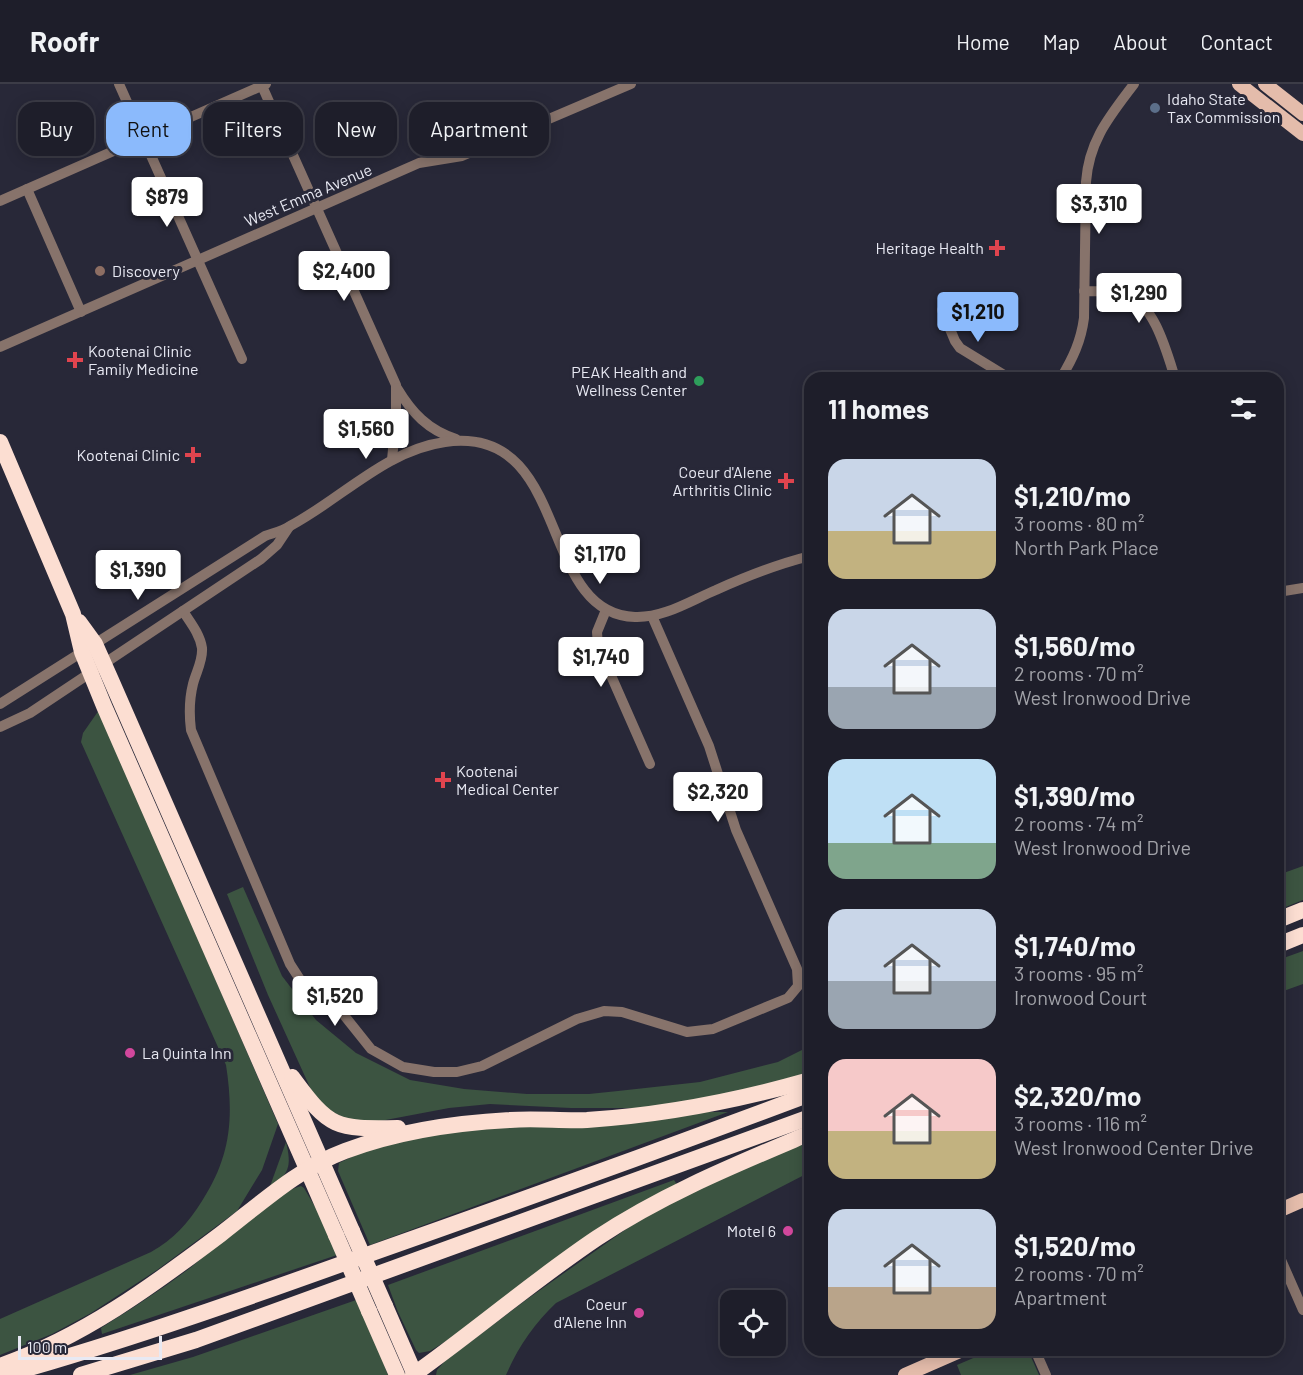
<!DOCTYPE html>
<meta charset="utf-8">
<style>
:root{--surface:#1e1e2a;--page:#2b2b36;--text:#f1f3f6;--muted:#a1a2a8;--line:#3c3c47;--accent:#8bbafc}
body{margin:0;font-family:Barlow,sans-serif;background:var(--page);color:var(--text);height:100vh;display:flex;flex-direction:column;font-size:22px;white-space:nowrap}
*{box-sizing:border-box;margin:0}
p{font-size:20px;color:var(--muted)}
.icon{flex:none;width:33px;height:33px;fill:none;stroke:currentColor;stroke-width:2;stroke-linecap:round;stroke-linejoin:round}
.map{position:relative;flex:1;overflow:hidden}
.side{position:absolute;left:804px;top:288px;width:480px;height:984px;display:flex;flex-direction:column;background:var(--surface);border-radius:18px;box-shadow:0 3px 15px #0003,0 0 0 2px var(--line)}
.side>*{flex:none}
.banner{position:absolute;left:18px;top:18px;width:570px;height:54px;display:flex;gap:12px}
.buttons{position:absolute;left:720px;top:1206px;display:grid;gap:12px}
.buttons a{display:grid;place-items:center;width:66px;height:66px;border-radius:12px;background:var(--surface);box-shadow:0 3px 15px #0003,0 0 0 2px var(--line);font-size:30px}
.scale{position:absolute;left:18px;bottom:15px;width:144px;box-sizing:border-box;padding-left:6px;border:3px solid #e8e9f3;border-top:0;font-size:16px;line-height:21px;white-space:nowrap;color:#e8e9f3;-webkit-text-stroke:4px #282838;paint-order:stroke}
.price{position:absolute;translate:-50% -51px;padding:0 14px;border-radius:6px;background:#fff;color:#222;font-size:20px;line-height:39px;filter:drop-shadow(0 2px 3px #0008)}
.price::after{content:'';position:absolute;left:50%;top:36px;width:18px;height:14px;margin-left:-9px;background:inherit;clip-path:polygon(0 0,100% 0,50% 100%)}
.price.on{background:var(--accent);color:#111}
ul{padding:0;list-style:none}
li{display:flex;align-items:center;gap:18px;height:150px;padding:0 24px}
li span{display:grid;place-items:center;flex:none;width:168px;height:120px;border-radius:18px;color:#555}
li>.icon{margin-inline-start:auto}
span .icon{width:72px;height:72px;fill:#fffc;stroke-width:1}
li b{font-size:26px}
h2{display:flex;justify-content:space-between;align-items:center;height:72px;padding:0 24px;font-size:26px}
.pill{padding:0 21px;border-radius:18px;background:var(--surface);box-shadow:0 3px 15px #0003,0 0 0 2px var(--line);font-size:21px;line-height:54px}
.pill.on{background:var(--accent);color:#111}
header{display:flex;align-items:center;gap:36px;box-sizing:border-box;height:84px;padding:0 30px;background:var(--surface);border-bottom:2px solid var(--line)}
header strong{font-size:28px}
nav{display:flex;gap:33px;margin-inline-start:auto;font-size:21px}
.map>svg:first-child{display:block}
</style>
<header>
<strong>Roofr</strong>
<nav><a>Home</a><a>Map</a><a>About</a><a>Contact</a></nav>
</header>
<div class="map">
<svg width="1303" height="1291" viewBox="0 0 1303 1291">
<rect width="100%" height="100%" fill="#282838"/>
<g fill="#3c5441">
<path d="M99,626L278,1040L262,1086L237,1127L157,1186L91,1229L52,1250L0,1271V1235L151,1168C174,1155 188,1139 202,1117C231,1072 234,1033 226,981L81,658L83,649Z"/>
<polygon points="1303,782 1303,816 1278,826 1278,791"/>
<polygon points="243,803 282,892 316,936 356,969 410,996 464,1005 527,1010 589,1010 618,1007 700,998 778,978 810,962 810,989 705,1017 640,1024 571,1024 490,1020 449,1024 375,1038 350,1037 327,1025 313,1010 268,911 227,810"/>
<polygon points="1303,867 1303,900 1278,909 1278,876"/>
<polygon points="708,1028 728,1028 370,1161 338,1087 339,1079 360,1069 414,1054 471,1044"/>
<path d="M810,1055V1088L556,1219C534,1240 518,1263 506,1291H436L437,1286L445,1277L526,1216L632,1141L684,1110Z"/>
<path d="M286,1058C292,1083 289,1090 269,1105Z"/>
<polygon points="674,1096 678,1102 485,1233 430,1267 419,1269 416,1266 398,1228 388,1201"/>
<path d="M301,1102L304,1104L331,1150L340,1170L102,1250L101,1244C131,1225 161,1206 190,1184C215,1165 274,1108 301,1102Z"/>
<polygon points="359,1215 388,1291 130,1291 193,1273"/>
<polygon points="992,1266 1028,1266 1039,1291 961,1291 957,1281"/>
</g>
<g fill="none" stroke-linecap="round" stroke-linejoin="round">
<g stroke="#87736b" stroke-width="10">
<polyline points="119,0 242,275"/>
<polyline points="262,2 396,301 396,333 392,376"/>
<polyline points="27,105 81,228"/>
<polyline points="0,117 266,0"/>
<path d="M1084,207C1098,208 1113,206 1127,211C1154,219 1167,269 1175,294"/>
<polyline points="942,226 955,257 960,264 1009,294"/>
<polyline points="0,263 419,79 462,72 631,0"/>
<path d="M1061,294C1073,274 1081,257 1084,234L1086,98C1089,56 1110,32 1134,0"/>
<path d="M397,304C412,329 428,346 456,355"/>
<polyline points="1278,508 1303,504"/>
<polyline points="606,526 597,548 598,562 650,680"/>
<path d="M183,527C190,538 200,550 202,564C203,577 196,588 193,600C189,616 189,630 191,646L290,880L308,908L315,914L343,930L371,965L403,983L434,988H457L482,982L577,935L604,927L622,928L687,948L713,945L788,914L798,902L797,885L736,746L709,662L652,532"/>
<path d="M0,620L265,452C273,449 283,447 290,442C341,415 386,366 445,358C573,340 536,530 635,533C664,534 690,517 716,506C747,492 778,480 810,472"/>
<polyline points="0,643 30,629 261,475 277,461 289,443"/>
<polyline points="1278,1169 1303,1226"/>
<polyline points="1035,1266 1046,1291"/>
</g>
<g stroke="#e4bcab" stroke-width="14">
<polyline points="1239,0 1303,50"/>
<polyline points="1265,0 1303,30"/>
<polyline points="1278,1127 1303,1116"/>
<polyline points="905,1291 962,1266"/>
</g>
<g stroke="#fcded2" stroke-width="16">
<polyline points="0,358 73,530 82,568 104,622 336,1151"/>
<polyline points="79,538 95,560 111,596 352,1147"/>
<polyline points="1278,836 1303,826"/>
<polyline points="1278,861 1303,851"/>
<path d="M292,993C330,1045 335,1045 398,1044"/>
<polyline points="385,1222 415,1291"/>
<polyline points="369,1227 397,1291"/>
<path d="M0,1282C83,1253 152,1202 221,1150C260,1120 299,1084 345,1067C398,1047 454,1039 510,1036C535,1034 561,1037 587,1036C664,1031 736,1017 810,996"/>
<path d="M5,1291C130,1256 253,1212 375,1168C520,1117 666,1064 810,1010"/>
<polyline points="81,1291 196,1256 810,1033"/>
<path d="M413,1291C475,1247 533,1197 597,1154C663,1110 737,1080 810,1049"/>
</g>
<g stroke="#fcded2" stroke-width="16">
<polyline points="352,1147 385,1222"/>
<polyline points="336,1151 369,1227"/>
</g>
</g>
<circle fill="#5c6f8a" stroke="#282838" stroke-width="2" cx="1155" cy="24" r="6"/>
<g fill="#e0444e" stroke="#282838" stroke-width="2">
<path d="M994 155h6v6h6v6h-6v6h-6v-6h-6v-6h6z"/>
<path d="M72 267h6v6h6v6h-6v6h-6v-6h-6v-6h6z"/>
<path d="M190 362h6v6h6v6h-6v6h-6v-6h-6v-6h6z"/>
<path d="M783 388h6v6h6v6h-6v6h-6v-6h-6v-6h6z"/>
<path d="M440 687h6v6h6v6h-6v6h-6v-6h-6v-6h6z"/>
</g>
<circle fill="#8d6e63" stroke="#282838" stroke-width="2" cx="100" cy="187" r="6"/>
<circle fill="#2e9e5b" stroke="#282838" stroke-width="2" cx="699" cy="297" r="6"/>
<g fill="#d1479c" stroke="#282838" stroke-width="2">
<circle cx="130" cy="969" r="6"/>
<circle cx="788" cy="1147" r="6"/>
<circle cx="639" cy="1229" r="6"/>
</g>
<g text-anchor="middle" stroke-width="6" stroke-linejoin="round" paint-order="stroke">
<g font-size="16" fill="#e8e9f3" stroke="#282838" text-anchor="end">
<text x="1167" y="21" text-anchor="start">Idaho State<tspan x="1167" dy="18">Tax Commission</tspan></text>
<text x="984" y="170">Heritage Health</text>
<text x="112" y="193" text-anchor="start">Discovery</text>
<text x="88" y="273" text-anchor="start">Kootenai Clinic<tspan x="88" dy="18">Family Medicine</tspan></text>
<text x="687" y="294">PEAK Health and<tspan x="687" dy="18">Wellness Center</tspan></text>
<text x="180" y="377">Kootenai Clinic</text>
<text x="772" y="394">Coeur d'Alene<tspan x="772" dy="18">Arthritis Clinic</tspan></text>
<text x="456" y="693" text-anchor="start">Kootenai<tspan x="456" dy="18">Medical Center</tspan></text>
<text x="142" y="975" text-anchor="start">La Quinta Inn</text>
<text x="776" y="1153">Motel 6</text>
<text x="627" y="1226">Coeur<tspan x="627" dy="18">d'Alene Inn</tspan></text>
</g>
<g font-size="16" fill="#e8e9f3" stroke="#282838">
<text transform="translate(308 111) rotate(-23)" y="6">West Emma Avenue</text>
</g>
</g>
</svg>
<div class="buttons">
<a><svg class="icon" aria-label="locate" viewBox="0 0 24 24"><circle cx="12" cy="12" r="6"/><path d="M12 2v4M12 18v4M2 12h4M18 12h4"/></svg></a>
</div>
<div class="scale">100 m</div>
<b class="price" style="left:167px;top:144px">$879</b>
<b class="price" style="left:1099px;top:151px">$3,310</b>
<b class="price" style="left:344px;top:218px">$2,400</b>
<b class="price" style="left:1139px;top:240px">$1,290</b>
<b class="price on" style="left:978px;top:259px">$1,210</b>
<b class="price" style="left:366px;top:376px">$1,560</b>
<b class="price" style="left:600px;top:501px">$1,170</b>
<b class="price" style="left:138px;top:517px">$1,390</b>
<b class="price" style="left:601px;top:604px">$1,740</b>
<b class="price" style="left:718px;top:739px">$2,320</b>
<b class="price" style="left:335px;top:943px">$1,520</b>
<div class="banner">
<a class="pill">Buy</a>
<a class="pill on">Rent</a>
<a class="pill">Filters</a>
<a class="pill">New</a>
<a class="pill">Apartment</a>
</div>
<section class="side">
<h2>11 homes<svg class="icon" aria-label="filters" viewBox="0 0 24 24"><path d="M4 7h16M4 17h16"/><circle cx="9" cy="7" r="2"/><circle cx="15" cy="17" r="2"/></svg></h2>
<ul>
<li><span style="background:linear-gradient(#c9d6e8 60%,#c2b280 0)"><svg class="icon" aria-label="home" viewBox="0 0 24 24"><path d="M3 11l9-7 9 7M6 9v11h12V9"/></svg></span><div><b>$1,210/mo</b><p>3 rooms · 80 m²</p><p>North Park Place</p></div></li>
<li><span style="background:linear-gradient(#c9d6e8 65%,#9aa5b1 0)"><svg class="icon" aria-label="home" viewBox="0 0 24 24"><path d="M3 11l9-7 9 7M6 9v11h12V9"/></svg></span><div><b>$1,560/mo</b><p>2 rooms · 70 m²</p><p>West Ironwood Drive</p></div></li>
<li><span style="background:linear-gradient(#bfe0f5 70%,#7fa58c 0)"><svg class="icon" aria-label="home" viewBox="0 0 24 24"><path d="M3 11l9-7 9 7M6 9v11h12V9"/></svg></span><div><b>$1,390/mo</b><p>2 rooms · 74 m²</p><p>West Ironwood Drive</p></div></li>
<li><span style="background:linear-gradient(#c9d6e8 60%,#9aa5b1 0)"><svg class="icon" aria-label="home" viewBox="0 0 24 24"><path d="M3 11l9-7 9 7M6 9v11h12V9"/></svg></span><div><b>$1,740/mo</b><p>3 rooms · 95 m²</p><p>Ironwood Court</p></div></li>
<li><span style="background:linear-gradient(#f6c9c9 60%,#c2b280 0)"><svg class="icon" aria-label="home" viewBox="0 0 24 24"><path d="M3 11l9-7 9 7M6 9v11h12V9"/></svg></span><div><b>$2,320/mo</b><p>3 rooms · 116 m²</p><p>West Ironwood Center Drive</p></div></li>
<li><span style="background:linear-gradient(#c9d6e8 65%,#b9a48a 0)"><svg class="icon" aria-label="home" viewBox="0 0 24 24"><path d="M3 11l9-7 9 7M6 9v11h12V9"/></svg></span><div><b>$1,520/mo</b><p>2 rooms · 70 m²</p><p>Apartment</p></div></li>
</ul>
</section>
</div>
